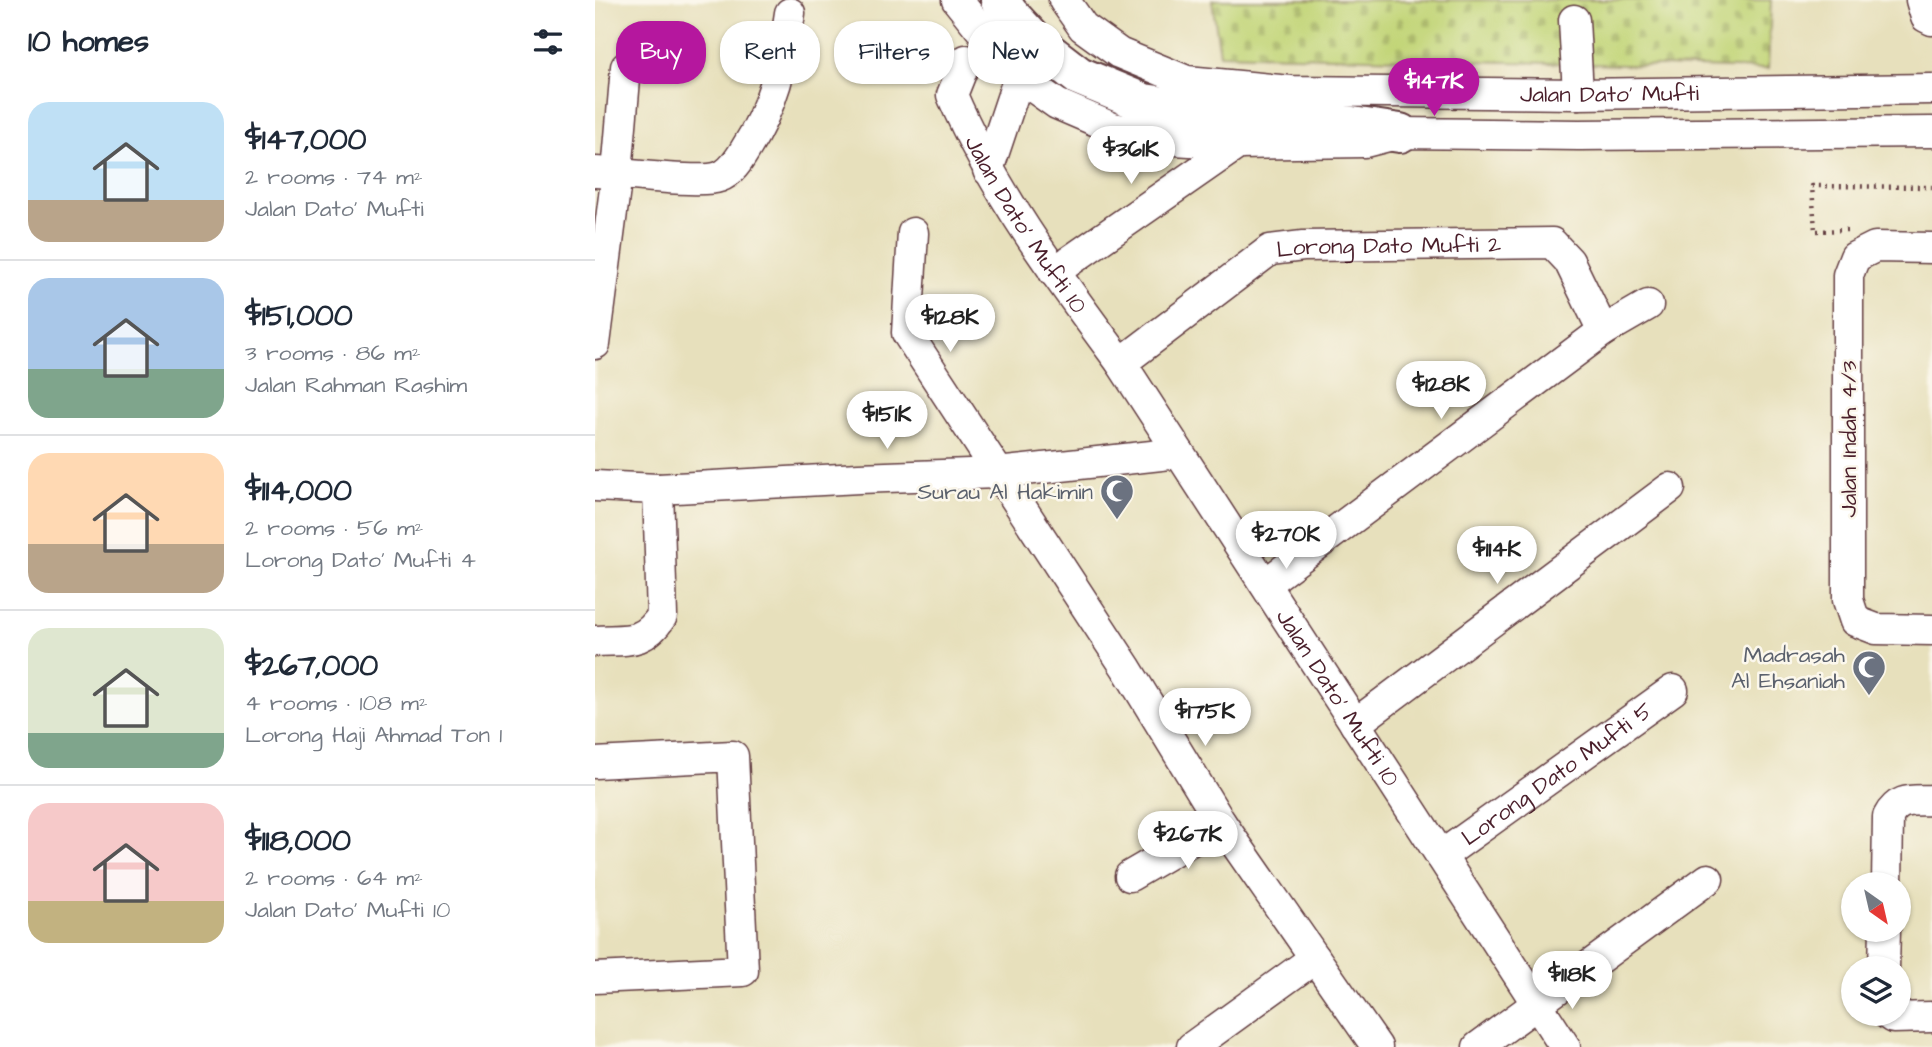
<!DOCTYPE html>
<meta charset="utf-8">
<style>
:root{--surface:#fff;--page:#f2f2f3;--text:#1f2937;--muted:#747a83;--line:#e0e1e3;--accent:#b5179e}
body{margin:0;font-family:"Architects Daughter",sans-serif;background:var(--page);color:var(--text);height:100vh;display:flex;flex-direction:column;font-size:26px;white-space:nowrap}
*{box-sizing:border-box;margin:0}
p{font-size:23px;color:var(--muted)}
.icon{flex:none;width:38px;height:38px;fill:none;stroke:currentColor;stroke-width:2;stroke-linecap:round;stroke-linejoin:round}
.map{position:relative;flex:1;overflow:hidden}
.drawer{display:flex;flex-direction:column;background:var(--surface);width:595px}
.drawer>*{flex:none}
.top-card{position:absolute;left:21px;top:21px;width:665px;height:63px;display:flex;gap:14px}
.needle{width:46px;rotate:146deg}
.fabs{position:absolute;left:1246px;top:872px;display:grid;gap:14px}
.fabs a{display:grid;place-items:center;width:70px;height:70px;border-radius:50%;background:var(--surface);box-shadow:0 2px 5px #0004;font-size:35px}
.price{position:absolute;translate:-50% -60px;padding:0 16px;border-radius:24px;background:#fff;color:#222;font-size:23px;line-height:46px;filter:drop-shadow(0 2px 4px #0008)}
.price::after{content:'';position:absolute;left:50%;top:42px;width:21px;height:16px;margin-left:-10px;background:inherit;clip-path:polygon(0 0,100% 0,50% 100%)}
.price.on{background:var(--accent);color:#fff}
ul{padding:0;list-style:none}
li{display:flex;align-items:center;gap:21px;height:175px;padding:0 28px}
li+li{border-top:2px solid var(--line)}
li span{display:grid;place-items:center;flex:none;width:196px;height:140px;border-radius:21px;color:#555}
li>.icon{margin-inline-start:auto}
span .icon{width:84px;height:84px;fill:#fffc;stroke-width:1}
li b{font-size:30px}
h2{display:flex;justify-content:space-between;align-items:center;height:84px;padding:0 28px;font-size:30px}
.pill{padding:0 24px;border-radius:28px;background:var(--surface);box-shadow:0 2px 5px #0004;font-size:24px;line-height:63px}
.pill.on{background:var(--accent);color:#fff}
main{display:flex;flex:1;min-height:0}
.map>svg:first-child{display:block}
</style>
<main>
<section class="drawer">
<h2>10 homes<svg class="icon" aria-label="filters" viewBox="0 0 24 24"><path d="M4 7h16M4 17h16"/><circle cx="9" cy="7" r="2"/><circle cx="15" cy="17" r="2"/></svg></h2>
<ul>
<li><span style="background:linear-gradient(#bfe0f5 70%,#b9a48a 0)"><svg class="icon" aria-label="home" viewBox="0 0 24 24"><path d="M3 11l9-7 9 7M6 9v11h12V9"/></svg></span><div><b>$147,000</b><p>2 rooms · 74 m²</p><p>Jalan Dato' Mufti</p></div></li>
<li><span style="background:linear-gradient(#a9c7e8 65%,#7fa58c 0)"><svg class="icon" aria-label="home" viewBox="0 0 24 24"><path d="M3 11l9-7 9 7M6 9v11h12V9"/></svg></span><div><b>$151,000</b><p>3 rooms · 86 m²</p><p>Jalan Rahman Rashim</p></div></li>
<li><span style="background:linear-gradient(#ffd9b3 65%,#b9a48a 0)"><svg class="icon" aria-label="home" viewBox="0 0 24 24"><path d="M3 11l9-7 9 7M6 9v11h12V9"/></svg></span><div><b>$114,000</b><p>2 rooms · 56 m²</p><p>Lorong Dato' Mufti 4</p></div></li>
<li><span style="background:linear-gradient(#dfe7d0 75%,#7fa58c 0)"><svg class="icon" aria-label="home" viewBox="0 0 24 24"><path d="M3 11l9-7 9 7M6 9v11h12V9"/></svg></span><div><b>$267,000</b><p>4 rooms · 108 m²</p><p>Lorong Haji Ahmad Ton 1</p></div></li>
<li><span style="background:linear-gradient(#f6c9c9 70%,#c2b280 0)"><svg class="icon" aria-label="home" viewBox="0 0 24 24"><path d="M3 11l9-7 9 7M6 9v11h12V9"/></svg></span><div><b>$118,000</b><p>2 rooms · 64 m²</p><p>Jalan Dato' Mufti 10</p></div></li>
</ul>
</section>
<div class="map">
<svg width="1337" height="1047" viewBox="0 0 1337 1047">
<defs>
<pattern id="cemetery-stones" width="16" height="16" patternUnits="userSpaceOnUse" patternTransform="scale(1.75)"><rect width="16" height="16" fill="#c2d578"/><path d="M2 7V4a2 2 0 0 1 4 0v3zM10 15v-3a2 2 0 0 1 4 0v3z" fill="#a8b668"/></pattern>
</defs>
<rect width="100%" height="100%" fill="#fbf7ec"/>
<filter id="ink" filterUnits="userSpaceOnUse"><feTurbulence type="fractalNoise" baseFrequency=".0143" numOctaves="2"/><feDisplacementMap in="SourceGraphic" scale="14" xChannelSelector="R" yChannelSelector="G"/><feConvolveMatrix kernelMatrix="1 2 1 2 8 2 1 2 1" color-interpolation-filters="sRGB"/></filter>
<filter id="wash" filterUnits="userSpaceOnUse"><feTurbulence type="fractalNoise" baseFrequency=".00686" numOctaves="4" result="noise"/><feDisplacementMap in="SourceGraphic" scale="28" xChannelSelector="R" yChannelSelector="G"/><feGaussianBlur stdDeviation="1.57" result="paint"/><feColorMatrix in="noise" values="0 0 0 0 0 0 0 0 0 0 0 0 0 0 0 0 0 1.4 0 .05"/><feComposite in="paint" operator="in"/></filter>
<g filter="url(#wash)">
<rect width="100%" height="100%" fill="#e7e0bc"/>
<polygon fill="url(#cemetery-stones)" stroke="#867a52" stroke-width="2" points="617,0 1176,0 1173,69 625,54"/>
</g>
<g filter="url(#ink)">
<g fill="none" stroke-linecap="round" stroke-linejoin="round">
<g stroke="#623c41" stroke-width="33">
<g id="minor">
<polyline points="362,0 424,77 462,104 518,128 579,140 643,144 770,142 805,133 984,135 1337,132"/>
<path id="s1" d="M469,0L488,27L524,53L592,81L696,91L983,94L1337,89"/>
<polyline points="1326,0 1331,17 1337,20"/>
<polyline points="979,20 983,94"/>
<path id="s2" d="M371,60L357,95C399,193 463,278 526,363L970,1047"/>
<polyline points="393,170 424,77"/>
<path d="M0,172C25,173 105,184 124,177C136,173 144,160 150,150C178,107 188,63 195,13"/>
<polyline points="318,233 312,333 532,669 626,823 782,1047"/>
<polyline points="1337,248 1280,247 1260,257 1253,275 1253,600 1260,621 1281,629 1337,630"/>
<polyline points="459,272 643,144"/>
<polyline points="0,344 22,173 31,67"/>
<path id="s3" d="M526,363L675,250L708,246L957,243L974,261L1008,331"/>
<polyline points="0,486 63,489 264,478 402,473 584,453"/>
<polyline points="670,584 1008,331 1053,305"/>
<path d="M0,641C32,639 48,645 67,616L63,489"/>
<polyline points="760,724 1075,488"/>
<polyline points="0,763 138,756 148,971 0,978"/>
<path id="s4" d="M846,856L1078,690"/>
<polyline points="535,876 626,823"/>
<path d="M1292,884L1293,817C1303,797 1318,801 1337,800"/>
<polyline points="1289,968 1290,929"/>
<polyline points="1291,1013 1298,1018 1337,1017"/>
<polyline points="597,1047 720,958"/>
<polyline points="883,1047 1113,879"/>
</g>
</g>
<g stroke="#623c41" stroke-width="42">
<polyline id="highway" points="405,0 414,14 440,42 484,76 549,103 626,114 716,120 805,133"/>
</g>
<polyline stroke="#623c41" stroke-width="4.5" stroke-dasharray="2 5" stroke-linecap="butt" points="1252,230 1220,231 1217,186 1337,187"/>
<use href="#minor" stroke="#fff" stroke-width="30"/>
<use href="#highway" stroke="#fff" stroke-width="38"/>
</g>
</g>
<defs>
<g id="mosque-pin" transform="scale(1.75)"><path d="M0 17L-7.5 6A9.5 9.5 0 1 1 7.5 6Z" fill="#6b7280" stroke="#fbf7ec"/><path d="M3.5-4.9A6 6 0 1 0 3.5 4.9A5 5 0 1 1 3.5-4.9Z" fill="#fff"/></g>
</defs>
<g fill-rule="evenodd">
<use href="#mosque-pin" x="522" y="491"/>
<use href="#mosque-pin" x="1274" y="667"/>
</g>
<g text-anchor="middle" stroke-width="5" stroke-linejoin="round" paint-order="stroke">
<g font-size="23" fill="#4a1f2b" stroke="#fbf7ec">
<text dy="8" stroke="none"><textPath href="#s1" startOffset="574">Jalan Dato' Mufti</textPath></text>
<text dy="8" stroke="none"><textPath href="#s2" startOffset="187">Jalan Dato' Mufti 10</textPath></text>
<text dy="8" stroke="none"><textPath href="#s3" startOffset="306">Lorong Dato Mufti 2</textPath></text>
<text transform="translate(1253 439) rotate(-90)" y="8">Jalan Indah 4/3</text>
<text dy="8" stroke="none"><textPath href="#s2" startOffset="754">Jalan Dato' Mufti 10</textPath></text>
<text dy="8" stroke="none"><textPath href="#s4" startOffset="142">Lorong Dato Mufti 5</textPath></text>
</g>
<g font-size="23" fill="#5b616d" stroke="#fbf7ec" text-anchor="end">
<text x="498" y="499">Surau Al Hakimin</text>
<text x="1250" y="662">Madrasah<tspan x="1250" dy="26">Al Ehsaniah</tspan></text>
</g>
</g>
</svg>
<div class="fabs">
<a><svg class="needle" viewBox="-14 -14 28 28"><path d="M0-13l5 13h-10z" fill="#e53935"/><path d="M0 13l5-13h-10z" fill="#747a83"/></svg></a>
<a><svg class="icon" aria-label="layers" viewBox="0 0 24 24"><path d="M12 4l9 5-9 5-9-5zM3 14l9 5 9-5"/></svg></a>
</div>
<b class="price on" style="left:839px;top:118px">$147K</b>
<b class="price" style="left:536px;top:186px">$361K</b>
<b class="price" style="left:355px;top:354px">$128K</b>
<b class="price" style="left:846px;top:421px">$128K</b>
<b class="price" style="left:292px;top:451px">$151K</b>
<b class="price" style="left:691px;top:571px">$270K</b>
<b class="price" style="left:902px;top:586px">$114K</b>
<b class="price" style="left:610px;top:748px">$175K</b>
<b class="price" style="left:593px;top:871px">$267K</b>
<b class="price" style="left:977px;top:1011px">$118K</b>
<div class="top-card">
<a class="pill on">Buy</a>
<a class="pill">Rent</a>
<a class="pill">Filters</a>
<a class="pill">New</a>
</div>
</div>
</main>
